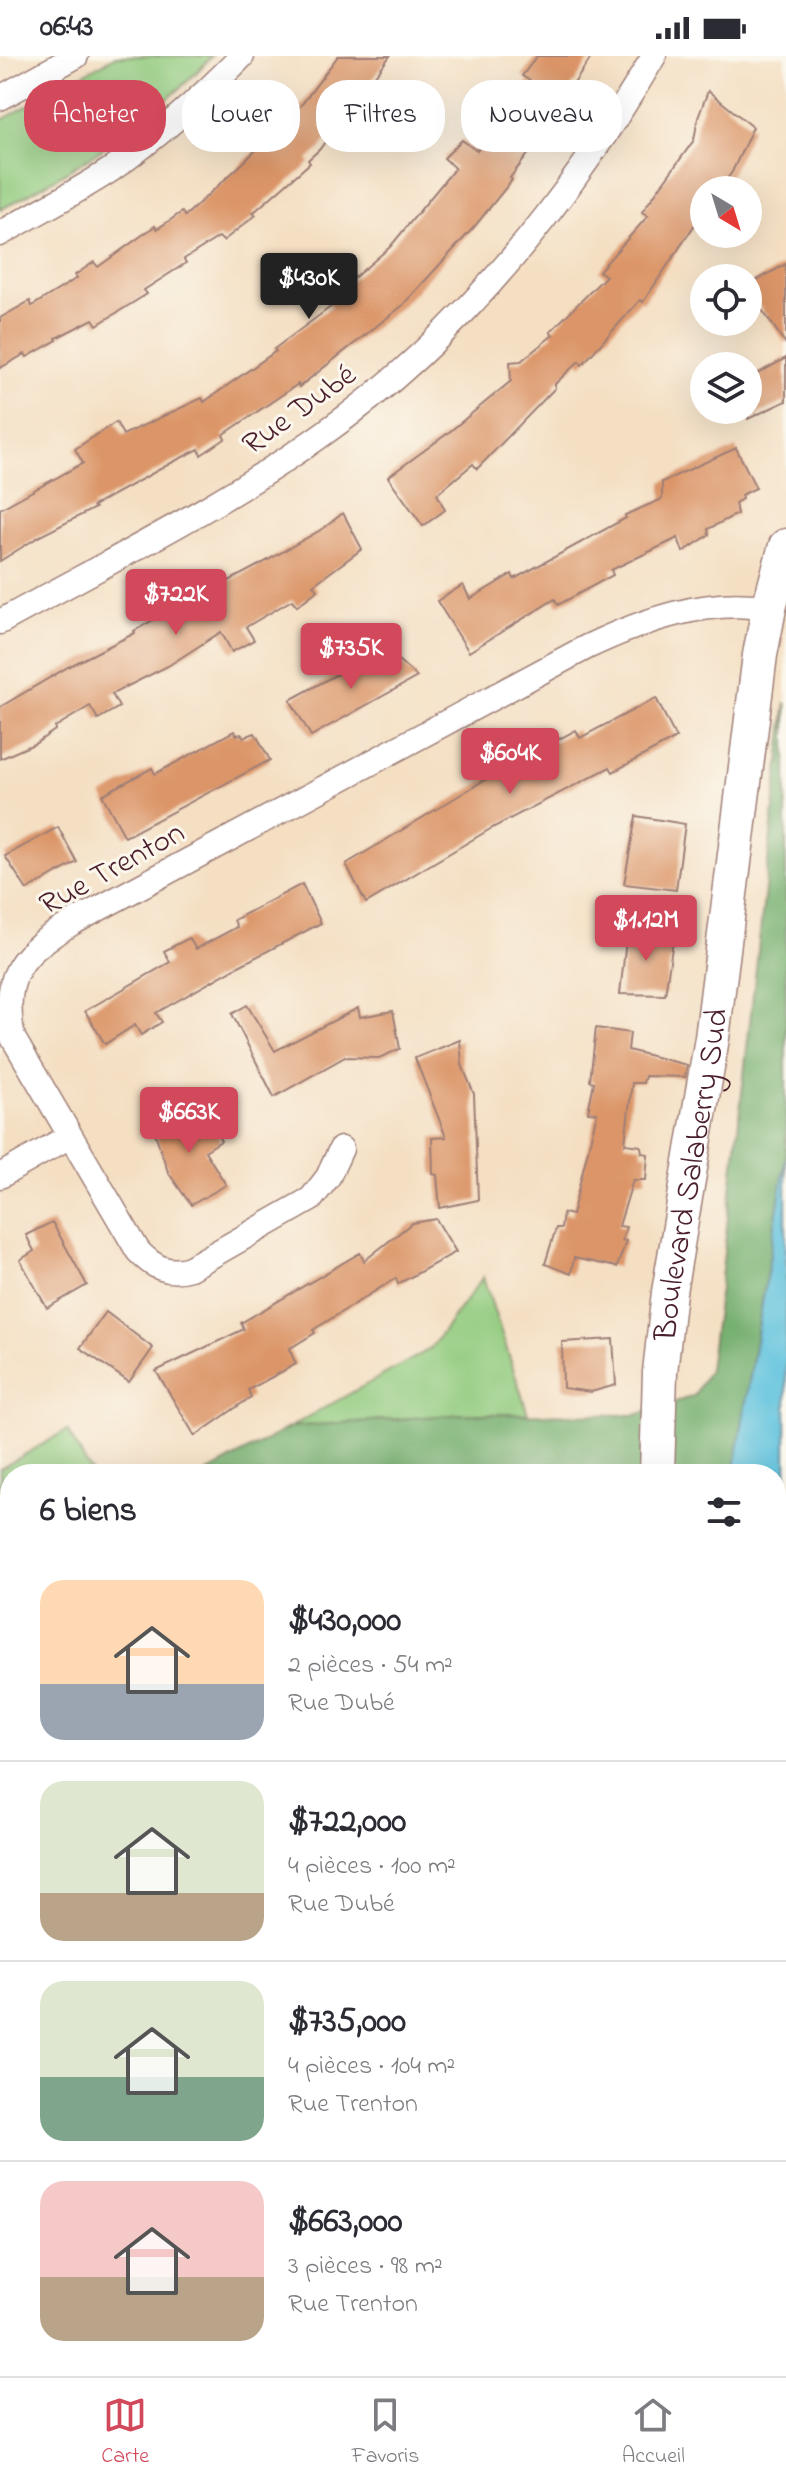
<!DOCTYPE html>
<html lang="fr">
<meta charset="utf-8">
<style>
:root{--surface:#fff;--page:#f7f7f7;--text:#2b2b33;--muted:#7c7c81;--line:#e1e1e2;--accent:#d1495b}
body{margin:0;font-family:"Indie Flower",sans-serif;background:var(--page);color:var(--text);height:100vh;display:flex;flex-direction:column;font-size:30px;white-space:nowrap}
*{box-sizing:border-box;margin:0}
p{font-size:26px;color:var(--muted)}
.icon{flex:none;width:44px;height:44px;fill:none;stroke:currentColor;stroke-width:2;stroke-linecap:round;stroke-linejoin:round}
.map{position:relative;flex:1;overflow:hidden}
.drawer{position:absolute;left:0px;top:1408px;width:786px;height:912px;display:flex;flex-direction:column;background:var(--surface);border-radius:32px 32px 0 0;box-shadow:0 8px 32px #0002}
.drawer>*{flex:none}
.guide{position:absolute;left:24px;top:24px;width:738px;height:72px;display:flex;gap:16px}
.needle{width:52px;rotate:142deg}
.buttons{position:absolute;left:690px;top:120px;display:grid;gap:16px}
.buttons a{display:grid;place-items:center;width:72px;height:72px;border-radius:50%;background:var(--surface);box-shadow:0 8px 32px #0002;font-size:40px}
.price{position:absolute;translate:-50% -68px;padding:0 18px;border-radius:8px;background:var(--accent);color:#fff;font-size:26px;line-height:52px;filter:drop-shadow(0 2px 4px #0008)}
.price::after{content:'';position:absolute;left:50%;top:48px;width:24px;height:18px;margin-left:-12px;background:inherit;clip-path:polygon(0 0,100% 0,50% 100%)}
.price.active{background:#222;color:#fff}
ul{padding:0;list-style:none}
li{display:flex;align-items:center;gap:24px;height:200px;padding:0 40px}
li+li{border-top:2px solid var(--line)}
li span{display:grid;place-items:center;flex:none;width:224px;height:160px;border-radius:24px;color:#555}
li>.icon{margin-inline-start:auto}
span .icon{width:96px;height:96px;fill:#fffc;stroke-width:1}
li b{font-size:34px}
h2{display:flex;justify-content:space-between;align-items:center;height:96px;padding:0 40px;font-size:34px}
.pill{padding:0 28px;border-radius:32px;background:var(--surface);box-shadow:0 8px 32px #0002;font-size:28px;line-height:72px}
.pill.active{background:var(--accent);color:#fff}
.status{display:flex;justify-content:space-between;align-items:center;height:56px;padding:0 40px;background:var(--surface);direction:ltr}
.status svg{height:22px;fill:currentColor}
.dock{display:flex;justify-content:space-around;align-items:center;height:112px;border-top:2px solid var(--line);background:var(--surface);font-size:22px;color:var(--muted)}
.dock a{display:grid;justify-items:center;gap:4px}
.dock .active{color:var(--accent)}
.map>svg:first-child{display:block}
</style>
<div class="status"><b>06:43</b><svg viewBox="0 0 49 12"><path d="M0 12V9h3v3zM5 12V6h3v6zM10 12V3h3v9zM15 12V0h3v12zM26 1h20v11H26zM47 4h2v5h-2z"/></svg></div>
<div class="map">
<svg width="786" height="2320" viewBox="0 0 786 2320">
<rect width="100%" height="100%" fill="#fbf7ec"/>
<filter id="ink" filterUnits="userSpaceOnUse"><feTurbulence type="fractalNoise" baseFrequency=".0125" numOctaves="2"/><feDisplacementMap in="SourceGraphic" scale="16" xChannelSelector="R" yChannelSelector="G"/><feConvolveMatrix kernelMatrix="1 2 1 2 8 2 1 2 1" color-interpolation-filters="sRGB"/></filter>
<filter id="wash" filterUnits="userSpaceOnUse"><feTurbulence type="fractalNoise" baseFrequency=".006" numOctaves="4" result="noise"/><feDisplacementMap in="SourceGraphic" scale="32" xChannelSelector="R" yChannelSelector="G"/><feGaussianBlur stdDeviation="1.8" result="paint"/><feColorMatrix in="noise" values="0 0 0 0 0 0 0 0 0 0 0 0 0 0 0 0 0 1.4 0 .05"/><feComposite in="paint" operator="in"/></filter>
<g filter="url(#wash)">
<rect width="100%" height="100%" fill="#f4dfc3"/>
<g fill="#92cb7f" stroke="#6e7555" stroke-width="2">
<path d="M116,0H212C153,65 77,112 0,154V65Z"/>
<polygon points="483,1221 528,1358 465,1358 290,1371 430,1293"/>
<polygon points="67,1374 92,1418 10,1418 10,1472 0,1472 0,1413"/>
<polygon points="776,1490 786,1492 786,1765 776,1744"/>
<polygon points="10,2191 10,2310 97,2310 102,2320 0,2320 0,2197"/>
</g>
<g fill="#75af6e" stroke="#60674c" stroke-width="2">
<polygon points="786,646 786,1102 734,1418 205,1418 290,1371 465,1358 636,1359 694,1340 709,1313 720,1232"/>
<polygon points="10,1472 10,1620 0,1625 0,1473"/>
</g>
<polygon fill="#60c3de" stroke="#557184" stroke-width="2" points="786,1102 786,1466 776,1463 776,1418 734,1418"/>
<g id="blocks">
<g fill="#db9567">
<polygon points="338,0 390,0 319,94 308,104 310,107 253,157 256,159 223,185 219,181 184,203 186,207 144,234 147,238 97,269 93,263 56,282 57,284 27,301 25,298 0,312 0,262 30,245 32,250 77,222 75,219 94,206 98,211 155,170 157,173 182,156 185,160 244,106 302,48"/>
<polygon points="537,0 592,0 552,61 555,63 510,122 512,124 475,170 402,250 299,331 298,328 223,379 225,383 201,399 199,393 173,406 93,450 95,452 40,480 0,505 0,453 83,407 75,393 116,366 123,379 202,342 204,346 276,295 274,293 332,250 327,245 390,191 455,112 444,102 462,84 477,95 529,24 522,20"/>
<polygon points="708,35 753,71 732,116 719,134 704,134 704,155 643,246 640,244 582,309 579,305 555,328 555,332 477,413 473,408 437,438 445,454 423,470 388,421 448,377 511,325 510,306 521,305 553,279 550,276 606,220 599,215 648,160 642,156 694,84 698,62"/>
<polygon points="786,208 786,288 748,234 748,229"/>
<polygon points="786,302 786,345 748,363 748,323"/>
<polygon points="736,392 756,432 741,439 742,443 735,447 737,458 708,473 709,479 683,496 678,482 611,514 613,519 558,549 555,543 469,596 437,545 463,529 470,543 512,518 514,523 626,462 625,459 662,443 662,426"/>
<polygon points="343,457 362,493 313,529 318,534 297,550 292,544 246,571 254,584 232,596 221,576 168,610 112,638 119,651 98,663 90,650 55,671 55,674 36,687 0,703 0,651 68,611 135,577 134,575 186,545 187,547 261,508 324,472"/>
<polygon points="385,592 417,621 311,680 290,644"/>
<polygon points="656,642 676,682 613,716 610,711 492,772 366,847 346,808 506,711 576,674 580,682"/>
<polygon points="234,675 237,679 241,678 244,681 255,677 270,704 125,781 102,739 152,712 155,718"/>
<polygon points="636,760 685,768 676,834 624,828"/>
<polygon points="58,771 77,806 27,834 5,800"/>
<polygon points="302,828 321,867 239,910 156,957 162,966 141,979 135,969 105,988 85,955 170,906 164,895 189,882 196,893 237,871 234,864"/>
<polygon points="627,875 674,878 665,939 620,938"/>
<polygon points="247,949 275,995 358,952 360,961 393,955 400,993 379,1002 345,1001 274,1041 232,958"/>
<polygon points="596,972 630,977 628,994 687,1009 685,1021 645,1020 643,1027 632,1027 625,1088 641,1090 642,1097 648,1098 646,1124 633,1124 619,1170 626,1171 622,1184 626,1185 617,1211 574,1202 571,1218 545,1208 556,1172 561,1172 563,1157 572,1159 597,1057 588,1056 594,1026 590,1025"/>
<polygon points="460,984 462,1009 474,1038 478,1144 440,1152 437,1119 433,1118 432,1082 446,1081 415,1002"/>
<polygon points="185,1051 196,1073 210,1066 221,1085 205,1095 226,1129 191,1149 168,1116 152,1068"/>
<polygon points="436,1163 456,1196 398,1228 396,1222 313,1274 315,1277 289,1293 296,1308 248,1334 251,1341 195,1380 156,1315 244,1273 241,1267 360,1197 364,1205 412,1167"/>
<polygon points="52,1166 87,1229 47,1252 20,1204 34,1195 26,1179"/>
<polygon points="106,1256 153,1292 129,1326 80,1292"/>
<polygon points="613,1283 616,1329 591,1336 563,1332 562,1286"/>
</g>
</g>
</g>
<g filter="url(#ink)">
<use href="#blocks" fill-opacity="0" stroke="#9f7f77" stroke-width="2"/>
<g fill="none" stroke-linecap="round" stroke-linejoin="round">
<g stroke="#9f7f77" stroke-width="27">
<g id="street">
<polyline points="0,42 76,0"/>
<path d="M0,178C37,156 76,137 112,113C159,80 202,41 242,0"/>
<path d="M0,566C108,506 220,451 320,380C460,282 568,146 654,0"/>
<path d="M341,1093L328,1121L311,1143L190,1212C168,1219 153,1211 138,1195L13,982C0,920 22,896 72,867L587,591C642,565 707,541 769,552"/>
<polyline points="0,1120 70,1080"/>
<polyline points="0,1552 10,1570"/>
<polyline points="0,2175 10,2170"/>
<polyline points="273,2310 278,2320"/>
</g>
</g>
<g stroke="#9f7f77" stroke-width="37">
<g id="secondary">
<path id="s1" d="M657,1418L660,1316L669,1236L712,982L760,599L769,552L786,490"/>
<polyline points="776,1796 786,1816"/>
<polyline points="0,1806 10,1801"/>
</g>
</g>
<use href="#street" stroke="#fff" stroke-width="24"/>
<use href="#secondary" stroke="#fff" stroke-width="34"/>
</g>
</g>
<g text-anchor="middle" stroke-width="6" stroke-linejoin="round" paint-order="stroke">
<g font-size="32" fill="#4a1f2b" stroke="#fbf7ec">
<text transform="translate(298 352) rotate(-36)" y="11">Rue Dubé</text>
<text transform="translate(111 811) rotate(-29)" y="11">Rue Trenton</text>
<text dy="11" stroke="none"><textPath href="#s1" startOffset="302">Boulevard Salaberry Sud</textPath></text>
</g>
</g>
</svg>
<div class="buttons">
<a><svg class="needle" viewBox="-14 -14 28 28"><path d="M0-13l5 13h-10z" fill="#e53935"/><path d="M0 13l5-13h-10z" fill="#7c7c81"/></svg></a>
<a><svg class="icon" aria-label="locate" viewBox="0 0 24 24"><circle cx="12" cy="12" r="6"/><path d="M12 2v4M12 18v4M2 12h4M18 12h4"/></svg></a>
<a><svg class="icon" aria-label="layers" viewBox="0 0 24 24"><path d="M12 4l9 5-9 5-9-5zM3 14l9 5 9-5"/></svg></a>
</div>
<b class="price active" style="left:309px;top:265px">$430K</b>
<b class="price" style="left:176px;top:581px">$722K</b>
<b class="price" style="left:351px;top:635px">$735K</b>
<b class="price" style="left:510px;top:740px">$604K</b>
<b class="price" style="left:646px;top:907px">$1.12M</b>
<b class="price" style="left:189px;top:1099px">$663K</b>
<div class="guide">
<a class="pill active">Acheter</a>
<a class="pill">Louer</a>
<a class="pill">Filtres</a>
<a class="pill">Nouveau</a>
</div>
<section class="drawer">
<h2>6 biens<svg class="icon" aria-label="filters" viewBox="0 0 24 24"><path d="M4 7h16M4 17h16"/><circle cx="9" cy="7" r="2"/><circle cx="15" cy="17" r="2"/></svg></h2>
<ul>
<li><span style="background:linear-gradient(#ffd9b3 65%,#9aa5b1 0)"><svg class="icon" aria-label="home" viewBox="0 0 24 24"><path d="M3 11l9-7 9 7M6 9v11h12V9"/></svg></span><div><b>$430,000</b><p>2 pièces · 54 m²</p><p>Rue Dubé</p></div></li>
<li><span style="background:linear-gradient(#dfe7d0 70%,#b9a48a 0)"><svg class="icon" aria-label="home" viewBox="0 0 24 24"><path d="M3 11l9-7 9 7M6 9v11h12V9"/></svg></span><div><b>$722,000</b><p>4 pièces · 100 m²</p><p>Rue Dubé</p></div></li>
<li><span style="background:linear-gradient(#dfe7d0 60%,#7fa58c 0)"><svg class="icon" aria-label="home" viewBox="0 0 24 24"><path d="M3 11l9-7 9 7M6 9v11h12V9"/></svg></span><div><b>$735,000</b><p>4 pièces · 104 m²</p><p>Rue Trenton</p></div></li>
<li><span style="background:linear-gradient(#f6c9c9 60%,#b9a48a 0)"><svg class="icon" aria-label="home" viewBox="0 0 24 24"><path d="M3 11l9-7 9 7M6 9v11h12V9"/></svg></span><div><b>$663,000</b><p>3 pièces · 98 m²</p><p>Rue Trenton</p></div></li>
</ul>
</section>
</div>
<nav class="dock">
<a class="active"><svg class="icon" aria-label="map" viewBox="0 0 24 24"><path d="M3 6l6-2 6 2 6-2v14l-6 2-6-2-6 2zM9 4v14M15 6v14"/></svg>Carte</a>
<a><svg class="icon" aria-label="saved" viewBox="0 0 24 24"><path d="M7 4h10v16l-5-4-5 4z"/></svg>Favoris</a>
<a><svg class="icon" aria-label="home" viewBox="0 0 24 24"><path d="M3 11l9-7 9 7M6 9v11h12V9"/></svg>Accueil</a>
</nav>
